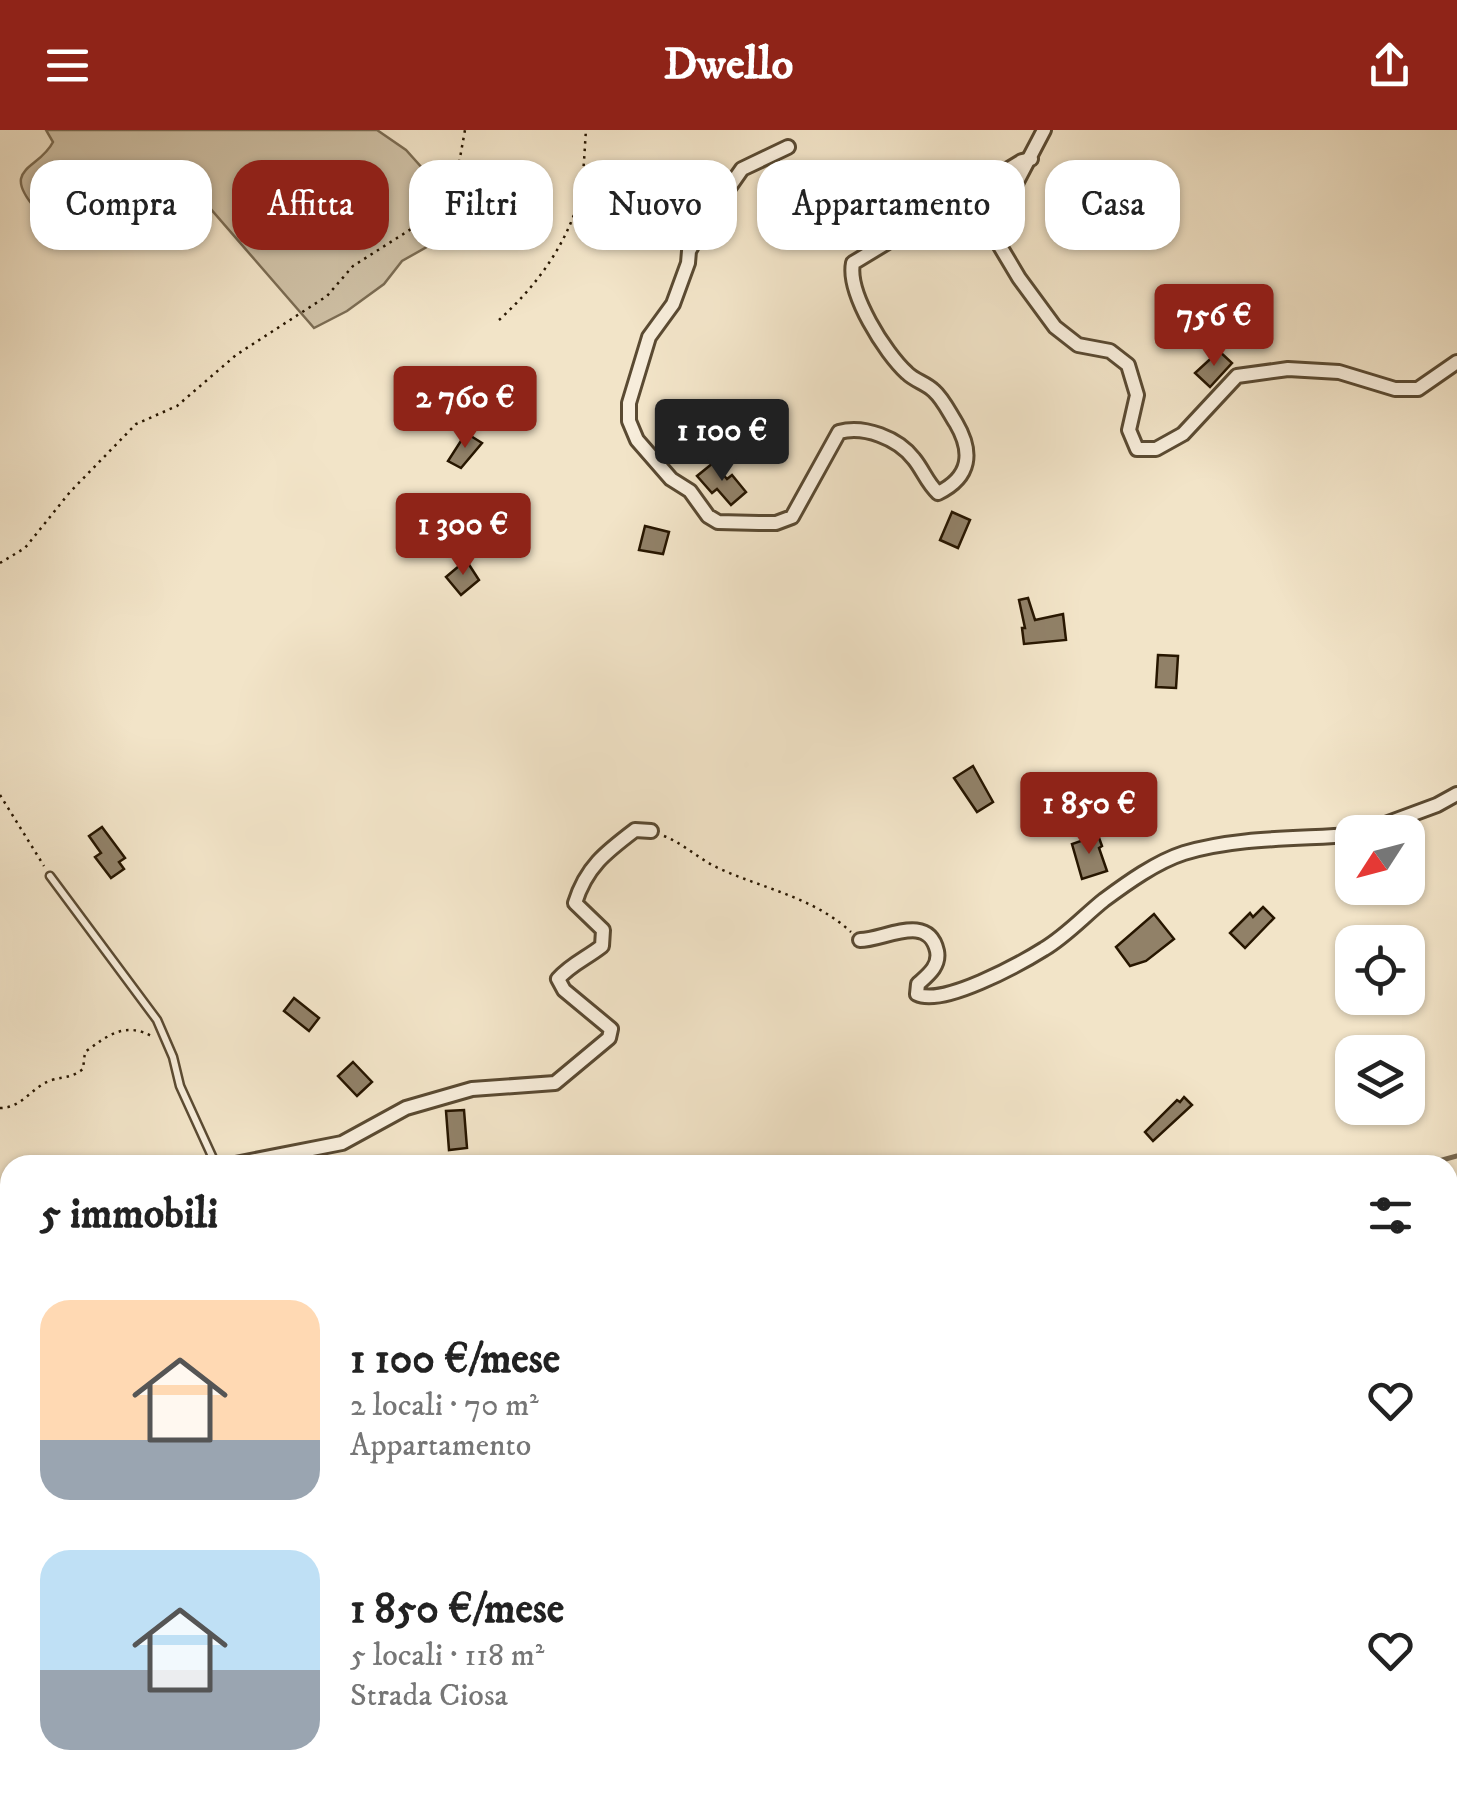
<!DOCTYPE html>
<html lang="it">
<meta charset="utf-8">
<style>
:root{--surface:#fff;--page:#f6f6f6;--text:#222;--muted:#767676;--accent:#8f2418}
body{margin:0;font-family:"IM FELL DW Pica",serif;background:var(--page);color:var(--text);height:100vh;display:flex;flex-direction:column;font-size:38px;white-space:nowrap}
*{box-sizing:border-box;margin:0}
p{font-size:32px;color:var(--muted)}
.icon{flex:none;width:55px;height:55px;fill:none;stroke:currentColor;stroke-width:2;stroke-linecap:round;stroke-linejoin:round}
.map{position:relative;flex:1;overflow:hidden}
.sheet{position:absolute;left:0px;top:1025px;width:1458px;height:640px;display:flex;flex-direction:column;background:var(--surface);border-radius:30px 30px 0 0;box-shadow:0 2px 8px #0004}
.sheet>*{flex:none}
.hud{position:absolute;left:30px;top:30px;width:1398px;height:90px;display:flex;gap:20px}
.needle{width:65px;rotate:234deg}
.controls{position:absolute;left:1335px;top:685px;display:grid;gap:20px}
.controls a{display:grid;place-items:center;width:90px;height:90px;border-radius:20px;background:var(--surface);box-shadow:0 2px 8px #0004;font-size:50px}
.price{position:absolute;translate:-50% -85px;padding:0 22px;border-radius:10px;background:var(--accent);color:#fff;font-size:32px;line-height:65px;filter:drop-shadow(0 2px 5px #0008)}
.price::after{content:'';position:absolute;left:50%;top:60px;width:30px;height:22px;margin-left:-15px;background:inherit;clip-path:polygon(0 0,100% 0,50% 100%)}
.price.current{background:#222;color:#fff}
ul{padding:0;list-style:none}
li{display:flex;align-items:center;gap:30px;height:250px;padding:0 40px}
li span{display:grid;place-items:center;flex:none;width:280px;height:200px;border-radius:30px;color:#555}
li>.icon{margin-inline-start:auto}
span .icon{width:120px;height:120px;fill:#fffc;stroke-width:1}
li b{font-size:42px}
h2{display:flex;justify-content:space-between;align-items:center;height:120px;padding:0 40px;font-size:42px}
.chip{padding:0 35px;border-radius:30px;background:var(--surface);box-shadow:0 2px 8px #0004;font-size:35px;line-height:90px}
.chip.current{background:var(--accent);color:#fff}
header{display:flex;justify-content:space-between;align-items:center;height:130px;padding:0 40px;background:var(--accent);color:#fff;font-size:45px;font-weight:700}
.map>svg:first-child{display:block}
</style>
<header><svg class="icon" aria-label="menu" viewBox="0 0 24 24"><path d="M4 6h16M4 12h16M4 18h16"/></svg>Dwello<svg class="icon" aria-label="share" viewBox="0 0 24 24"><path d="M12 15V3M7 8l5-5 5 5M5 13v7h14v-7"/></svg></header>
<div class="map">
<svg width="1457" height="1665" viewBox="0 0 1457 1665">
<rect width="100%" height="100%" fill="#f2e4c8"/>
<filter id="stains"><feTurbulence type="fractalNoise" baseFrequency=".002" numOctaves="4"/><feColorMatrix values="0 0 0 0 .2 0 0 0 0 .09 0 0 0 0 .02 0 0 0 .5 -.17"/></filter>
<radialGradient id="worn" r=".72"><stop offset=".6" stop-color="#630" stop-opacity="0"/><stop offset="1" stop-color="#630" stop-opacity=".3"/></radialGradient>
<path fill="#cfc1a6" stroke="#7b6c53" stroke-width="2.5" d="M46,0H377L406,20L459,79L439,110L402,131L384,154L347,181L314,198L176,39L84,59L51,79L35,78C0,37 39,40 53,12Z"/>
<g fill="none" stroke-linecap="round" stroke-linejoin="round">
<g stroke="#77684f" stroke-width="5">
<polyline points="1424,1035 1457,1026"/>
<polyline points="761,1665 791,1655"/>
</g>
</g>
<g fill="#918168" stroke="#271600" stroke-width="2.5">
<polygon points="847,50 851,57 861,50 869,63 817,99 804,80"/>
<polygon points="1148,68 1157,106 1127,113 1122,74"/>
<polygon points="1219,221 1232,233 1210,257 1195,243"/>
<polygon points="466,303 482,313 461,338 448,331"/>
<polygon points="713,333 727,349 732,345 746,362 731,375 717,359 712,363 697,346"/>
<polygon points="952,382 970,390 958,418 940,410"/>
<polygon points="645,396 669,402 663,424 639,420"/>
<polygon points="466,430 479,450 461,465 446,447"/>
<polygon points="1028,468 1035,490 1063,484 1066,510 1024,514 1022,498 1025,498 1019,470"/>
<polygon points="1158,525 1178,526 1176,558 1156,557"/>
<polygon points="973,636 993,672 977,682 954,648"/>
<polygon points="102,697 125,728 119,732 124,739 111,748 95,727 101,723 89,706"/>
<polygon points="1098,705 1102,716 1099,718 1107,741 1082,749 1072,714"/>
<polygon points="1263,777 1274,788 1245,818 1230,803 1250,783 1253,787"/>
<polygon points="1154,784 1174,809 1146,831 1130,836 1116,817"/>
<polygon points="294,868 319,888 309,901 284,881"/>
<polygon points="353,932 372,952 357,966 338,946"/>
<polygon points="1184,967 1192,975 1153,1011 1145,1002 1177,970 1180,972"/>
<polygon points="464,980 467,1018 449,1020 446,981"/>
</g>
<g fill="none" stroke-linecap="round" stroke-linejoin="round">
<g stroke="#5a4a32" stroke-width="11">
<polyline id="lane" points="50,746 157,890 173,927 180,956 216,1035"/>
</g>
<g stroke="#5a4a32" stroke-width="18">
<g id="street">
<polyline points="1044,0 991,101 1019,148 1055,197 1078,215 1110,221 1128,235 1137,265 1129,300 1137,319 1156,319 1183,304 1237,246 1288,239 1339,242 1395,259 1418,259 1457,232"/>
<path d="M788,17L742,39L707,89L689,121L688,133L673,174L649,207L629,273V291L637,310L671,349L690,361L708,386L718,392L759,393H776L792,387L839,302C864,295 898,308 914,329C923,340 927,353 938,363C971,347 973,322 956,293C949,282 943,269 934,261C926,253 915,251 907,243C885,223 847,163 853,133L1022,31L1031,29"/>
<polyline points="1364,702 1437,675 1457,664"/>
<path d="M860,810C884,810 928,782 937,821C940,836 928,845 918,854L917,864C942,877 1020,834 1044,819C1066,806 1084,786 1104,770C1127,753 1156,732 1184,723C1237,707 1297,709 1352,705"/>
<path d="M230,1035L342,1013L406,978L472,959L555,953L609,908L611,899L564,860L558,849C571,834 587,828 602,816L603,800L575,773C586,737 606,722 635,700L651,701"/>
</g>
</g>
<g stroke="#271600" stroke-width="2.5" stroke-dasharray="2.5 5" stroke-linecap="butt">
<path d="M499,190C532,160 561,123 576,79C584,55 584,26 586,0"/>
<polyline points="0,433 25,418 70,362 136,294 177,276 236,225 327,166 353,136 441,80 456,50 465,0"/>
<polyline points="0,665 44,736"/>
<path d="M664,706C684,714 699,729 718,738C764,759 813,767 851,802"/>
<path d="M0,978C23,978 32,956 52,950C65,946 72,948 83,939L85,922C108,905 126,891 153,907"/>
<polyline points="0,1425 10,1412"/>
</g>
<use href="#lane" stroke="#f7eddb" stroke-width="6"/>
<use href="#street" stroke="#f7eddb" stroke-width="12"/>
</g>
<rect width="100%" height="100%" filter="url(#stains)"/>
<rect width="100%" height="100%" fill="url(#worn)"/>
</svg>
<div class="controls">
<a><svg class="needle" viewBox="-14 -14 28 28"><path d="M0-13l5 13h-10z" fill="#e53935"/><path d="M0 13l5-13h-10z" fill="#767676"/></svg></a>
<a><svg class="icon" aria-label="locate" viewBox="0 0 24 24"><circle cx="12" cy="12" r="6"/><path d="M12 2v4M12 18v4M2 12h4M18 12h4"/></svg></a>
<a><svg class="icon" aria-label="layers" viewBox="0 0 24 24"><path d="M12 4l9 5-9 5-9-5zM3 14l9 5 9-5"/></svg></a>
</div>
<b class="price" style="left:1214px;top:239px">756 €</b>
<b class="price" style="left:465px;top:321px">2 760 €</b>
<b class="price current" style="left:722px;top:354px">1 100 €</b>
<b class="price" style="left:463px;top:448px">1 300 €</b>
<b class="price" style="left:1089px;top:727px">1 850 €</b>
<div class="hud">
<a class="chip">Compra</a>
<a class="chip current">Affitta</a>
<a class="chip">Filtri</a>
<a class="chip">Nuovo</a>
<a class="chip">Appartamento</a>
<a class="chip">Casa</a>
</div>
<section class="sheet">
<h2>5 immobili<svg class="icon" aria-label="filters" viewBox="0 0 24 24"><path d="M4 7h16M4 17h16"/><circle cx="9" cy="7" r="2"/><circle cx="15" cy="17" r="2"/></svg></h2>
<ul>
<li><span style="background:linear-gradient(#ffd9b3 70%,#9aa5b1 0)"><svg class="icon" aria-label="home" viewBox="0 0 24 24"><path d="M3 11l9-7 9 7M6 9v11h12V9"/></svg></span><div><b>1 100 €/mese</b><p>2 locali · 70 m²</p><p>Appartamento</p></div><svg class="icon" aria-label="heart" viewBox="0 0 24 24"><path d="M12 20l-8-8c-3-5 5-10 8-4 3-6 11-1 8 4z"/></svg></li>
<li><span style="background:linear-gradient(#bfe0f5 60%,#9aa5b1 0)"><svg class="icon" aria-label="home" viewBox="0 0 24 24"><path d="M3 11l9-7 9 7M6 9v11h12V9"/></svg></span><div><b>1 850 €/mese</b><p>5 locali · 118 m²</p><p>Strada Ciosa</p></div><svg class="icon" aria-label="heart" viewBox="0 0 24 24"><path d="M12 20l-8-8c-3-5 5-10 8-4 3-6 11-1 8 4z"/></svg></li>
</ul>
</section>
</div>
